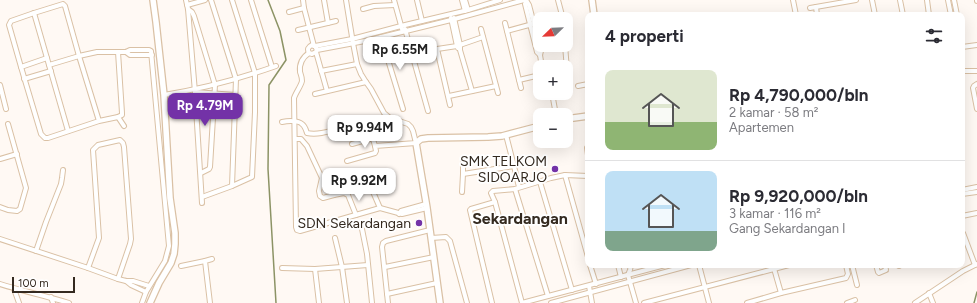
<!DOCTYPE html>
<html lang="id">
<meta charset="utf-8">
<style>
:root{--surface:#fff;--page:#f7f7f7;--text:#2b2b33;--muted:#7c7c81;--line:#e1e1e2;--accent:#7332a7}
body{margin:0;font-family:Figtree,sans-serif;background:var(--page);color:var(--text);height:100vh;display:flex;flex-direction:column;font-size:15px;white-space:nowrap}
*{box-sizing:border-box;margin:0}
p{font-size:13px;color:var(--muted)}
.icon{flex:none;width:22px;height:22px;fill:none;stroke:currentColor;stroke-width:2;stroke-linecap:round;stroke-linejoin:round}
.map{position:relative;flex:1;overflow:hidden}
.sheet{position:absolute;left:585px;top:12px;width:380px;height:256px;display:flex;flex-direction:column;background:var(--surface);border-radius:8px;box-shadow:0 4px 16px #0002}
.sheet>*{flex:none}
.needle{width:26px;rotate:247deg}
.tools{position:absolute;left:533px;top:12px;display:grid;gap:8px}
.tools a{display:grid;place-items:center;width:40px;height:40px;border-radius:8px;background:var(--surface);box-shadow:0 4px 16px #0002;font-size:20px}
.scale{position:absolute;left:12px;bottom:10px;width:63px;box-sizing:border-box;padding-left:4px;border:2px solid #342a20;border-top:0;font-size:11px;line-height:14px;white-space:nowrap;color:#342a20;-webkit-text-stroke:3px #fff;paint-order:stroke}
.price{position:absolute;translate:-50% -34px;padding:0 9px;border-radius:8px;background:#fff;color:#222;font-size:13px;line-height:26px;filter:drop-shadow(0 1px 2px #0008)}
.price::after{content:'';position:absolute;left:50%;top:24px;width:12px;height:9px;margin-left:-6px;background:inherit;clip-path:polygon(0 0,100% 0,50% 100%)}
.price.selected{background:var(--accent);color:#fff}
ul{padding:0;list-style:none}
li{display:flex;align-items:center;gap:12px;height:100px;padding:0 20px}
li+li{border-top:1px solid var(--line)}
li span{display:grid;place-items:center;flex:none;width:112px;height:80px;border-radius:8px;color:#555}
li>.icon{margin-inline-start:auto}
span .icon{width:48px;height:48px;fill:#fffc;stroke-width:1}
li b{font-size:17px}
h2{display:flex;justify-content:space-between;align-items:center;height:48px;padding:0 20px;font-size:17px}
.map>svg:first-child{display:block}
</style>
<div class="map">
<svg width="977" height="303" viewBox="0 0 977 303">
<rect width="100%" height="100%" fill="#fff9f4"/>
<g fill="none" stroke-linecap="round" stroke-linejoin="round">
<g stroke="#8c9365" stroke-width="1.5">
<polyline points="268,0 280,31 286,60 269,85 268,169 276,303"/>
<polyline points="974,303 977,292"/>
</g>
<g stroke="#dac1a5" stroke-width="6">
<g id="street">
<polyline points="186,0 188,9 195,92 202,203"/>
<polyline points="232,0 255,73 255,112 252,177 232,186"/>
<polyline points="251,0 272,67"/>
<polyline points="303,0 304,8 314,46"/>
<polyline points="324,0 328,23"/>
<polyline points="346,0 353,43 357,64 361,74 366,82 371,89 384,113 390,118 408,124 411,127 413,131 416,143 375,146 376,151 375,153 347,161"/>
<polyline points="394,0 402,29"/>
<polyline points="417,0 422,21"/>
<polyline points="462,0 465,11"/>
<polyline points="465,0 468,10"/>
<polyline points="526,0 529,5 541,51 540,55 542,67"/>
<polyline points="558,0 563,19"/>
<polyline points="793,0 796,15"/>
<polyline points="872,0 875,15"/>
<polyline points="900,0 903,15"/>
<polyline points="927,0 929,15"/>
<polyline points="948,0 951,15"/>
<polyline points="954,0 957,15"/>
<polyline points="977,0 977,1"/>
<polyline points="526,2 525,4 537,52 540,55"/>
<polyline points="187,5 205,0"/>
<polyline points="816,7 817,15"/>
<polyline points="810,8 856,0"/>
<polyline points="188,9 192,12 194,16 215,85 210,167 209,169 201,173"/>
<polyline points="363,9 374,6 395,5"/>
<polyline points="289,12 304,8"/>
<polyline points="34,13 68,131"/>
<polyline points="451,18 457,46 458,48"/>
<polyline points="454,18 460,45 460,50 472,91"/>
<polyline points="505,23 521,88"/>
<polyline points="405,29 428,111"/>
<polyline points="481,29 498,93"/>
<polyline points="298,30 336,21"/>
<polyline points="507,31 540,22"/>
<polyline points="381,37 403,109"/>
<polyline points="565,45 567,70 569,78"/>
<polyline points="315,46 352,39 401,26 468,10 500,0"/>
<polyline points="962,47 977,45"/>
<polyline points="437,49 450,105"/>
<path d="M317,50L315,46L312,45C308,47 307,49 309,53L312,54L316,52L317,50L365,41L451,20L524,0"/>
<polyline points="424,51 457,46 483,37"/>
<polyline points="126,52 130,55 152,55"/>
<polyline points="316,52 327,91"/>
<path d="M309,53C303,57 299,63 300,72C301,75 302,77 302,81C301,86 296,92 294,98L296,227L297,230L300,231L380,208L402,214L427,208"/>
<polyline points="49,65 79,56 97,52 126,52 130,50 149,50 151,51 169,246 165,261 146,292 142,303"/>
<polyline points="21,67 47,58"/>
<polyline points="321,71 357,64"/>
<polyline points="962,71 977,71"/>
<polyline points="24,79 51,71"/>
<polyline points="519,80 540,75"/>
<polyline points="977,84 974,86 973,88 977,109"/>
<polyline points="0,85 6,109"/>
<polyline points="578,86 588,84"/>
<polyline points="195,92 235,95"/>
<polyline points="552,93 556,115"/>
<polyline points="315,94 366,82"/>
<path d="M164,95C202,89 239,79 276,66"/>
<polyline points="449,96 496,86"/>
<polyline points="118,117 124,126"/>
<polyline points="99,121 79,56 65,6 63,4 34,13 11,21 9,25 21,67 41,134 45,138 48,138 99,121 118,117 122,115 122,113 118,52"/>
<path d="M282,122C287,121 298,120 302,124C305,126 306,130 307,133C320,136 335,129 349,126C353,125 357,124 362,123"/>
<polyline points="371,132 375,146"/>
<polyline points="506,135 514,166 519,187"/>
<polyline points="295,139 301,139 307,146 322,178 334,195 344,193 348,195 356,215"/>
<polyline points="352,144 373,138"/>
<polyline points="587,148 588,155"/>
<polyline points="0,159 17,154"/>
<polyline points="463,160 463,174 514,166"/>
<polyline points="364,171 380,208"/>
<polyline points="565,175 588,257"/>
<polyline points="322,178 319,191 320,196 323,198 334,195"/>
<polyline points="540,182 572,290"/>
<polyline points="515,189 548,296"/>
<polyline points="962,190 977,187"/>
<polyline points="462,192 463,174"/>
<polyline points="962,194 977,192"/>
<polyline points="202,197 232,186 236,79 211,0"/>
<polyline points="0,207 8,210 17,211 20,209 26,188 8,124"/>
<polyline points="399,214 401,211 426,204"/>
<polyline points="962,216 977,213"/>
<polyline points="362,229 367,254 372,303"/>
<polyline points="963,233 975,265"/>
<polyline points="335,238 342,267 347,303"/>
<polyline points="431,238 446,237 450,241 467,303"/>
<polyline points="0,239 88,268 118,279 126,281 133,281 149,286"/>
<polyline points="36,251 46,222 61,184 62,178 63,170"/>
<polyline points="590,265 596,284"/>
<polyline points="618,265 621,277"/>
<polyline points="631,265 630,270 628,275 636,303"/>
<polyline points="699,265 709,303"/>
<polyline points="773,265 781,293"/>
<polyline points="852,265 857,285"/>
<polyline points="876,265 878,272 879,273 886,270 885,265"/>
<polyline points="181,266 205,261"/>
<polyline points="899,266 899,265"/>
<polyline points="385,267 434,257"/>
<polyline points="88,268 99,238 93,150 98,145 120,140 123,143 124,147 131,239 130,244 118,279"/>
<polyline points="282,268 315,269 368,265"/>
<polyline points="315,269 319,303"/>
<polyline points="126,281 131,285 146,292"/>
<path d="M0,284C23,291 46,296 69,303"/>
<polyline points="589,286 592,303"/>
<polyline points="14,289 19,303"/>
<polyline points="929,293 933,303"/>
<polyline points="387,294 437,283"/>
<polyline points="51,297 53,303"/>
<polyline points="210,303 205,261 212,259"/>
<polyline points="388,303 382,247 383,243 386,241 430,230"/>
<polyline points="492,303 470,210 471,209 495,202"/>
<polyline points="522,303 495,202 491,193 493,191 515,189 551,178 565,175 588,176"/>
<polyline points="522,303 665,265"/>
<polyline points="551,303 691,265"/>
<polyline points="644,303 789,265"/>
<polyline points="747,303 781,293 846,278 848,274 846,265"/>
<polyline points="847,303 855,300"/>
<polyline points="915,303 963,271 977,264"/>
</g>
</g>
<g stroke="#dac1a5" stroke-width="8">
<g id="secondary">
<polyline points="592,0 594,15"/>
<polyline points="566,119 588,116"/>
<polyline points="150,303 159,283 171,263 174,254 175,244 175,233 170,198 164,95 156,22 153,0"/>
<polyline points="440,303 427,208 416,143 421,139 428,138 488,137 502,136 540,126"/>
</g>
</g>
<use href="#street" stroke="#fff" stroke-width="4"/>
<use href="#secondary" stroke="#fff" stroke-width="5.5"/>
</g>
<g fill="#7332a7" stroke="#fff" stroke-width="1.5">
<circle cx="555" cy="169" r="4"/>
<circle cx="419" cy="223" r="4"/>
</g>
<g text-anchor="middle" stroke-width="3.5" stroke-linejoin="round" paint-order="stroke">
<g font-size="14" fill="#342a20" stroke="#fff" text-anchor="end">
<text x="547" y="166">SMK TELKOM<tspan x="547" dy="16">SIDOARJO</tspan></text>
<text x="411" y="228">SDN Sekardangan</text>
</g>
<g font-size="16" font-weight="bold" fill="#342a20" stroke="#fff">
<text x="520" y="224">Sekardangan</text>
</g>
</g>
</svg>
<div class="tools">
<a><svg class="needle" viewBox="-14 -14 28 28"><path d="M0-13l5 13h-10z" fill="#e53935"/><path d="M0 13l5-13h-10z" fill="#7c7c81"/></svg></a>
<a>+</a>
<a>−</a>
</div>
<div class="scale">100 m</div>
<b class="price" style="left:400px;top:71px">Rp 6.55M</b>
<b class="price selected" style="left:205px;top:127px">Rp 4.79M</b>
<b class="price" style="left:365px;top:149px">Rp 9.94M</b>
<b class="price" style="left:359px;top:202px">Rp 9.92M</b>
<section class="sheet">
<h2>4 properti<svg class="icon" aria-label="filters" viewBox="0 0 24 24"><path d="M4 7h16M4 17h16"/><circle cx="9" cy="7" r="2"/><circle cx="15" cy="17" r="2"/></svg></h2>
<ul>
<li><span style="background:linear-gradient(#dfe7d0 65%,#8fb573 0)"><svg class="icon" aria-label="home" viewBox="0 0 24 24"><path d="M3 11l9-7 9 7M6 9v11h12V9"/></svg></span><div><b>Rp 4,790,000/bln</b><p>2 kamar · 58 m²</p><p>Apartemen</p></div></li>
<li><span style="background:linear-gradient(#bfe0f5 75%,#7fa58c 0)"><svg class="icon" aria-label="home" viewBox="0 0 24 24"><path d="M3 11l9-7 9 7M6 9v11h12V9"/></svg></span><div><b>Rp 9,920,000/bln</b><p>3 kamar · 116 m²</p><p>Gang Sekardangan I</p></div></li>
</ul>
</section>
</div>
